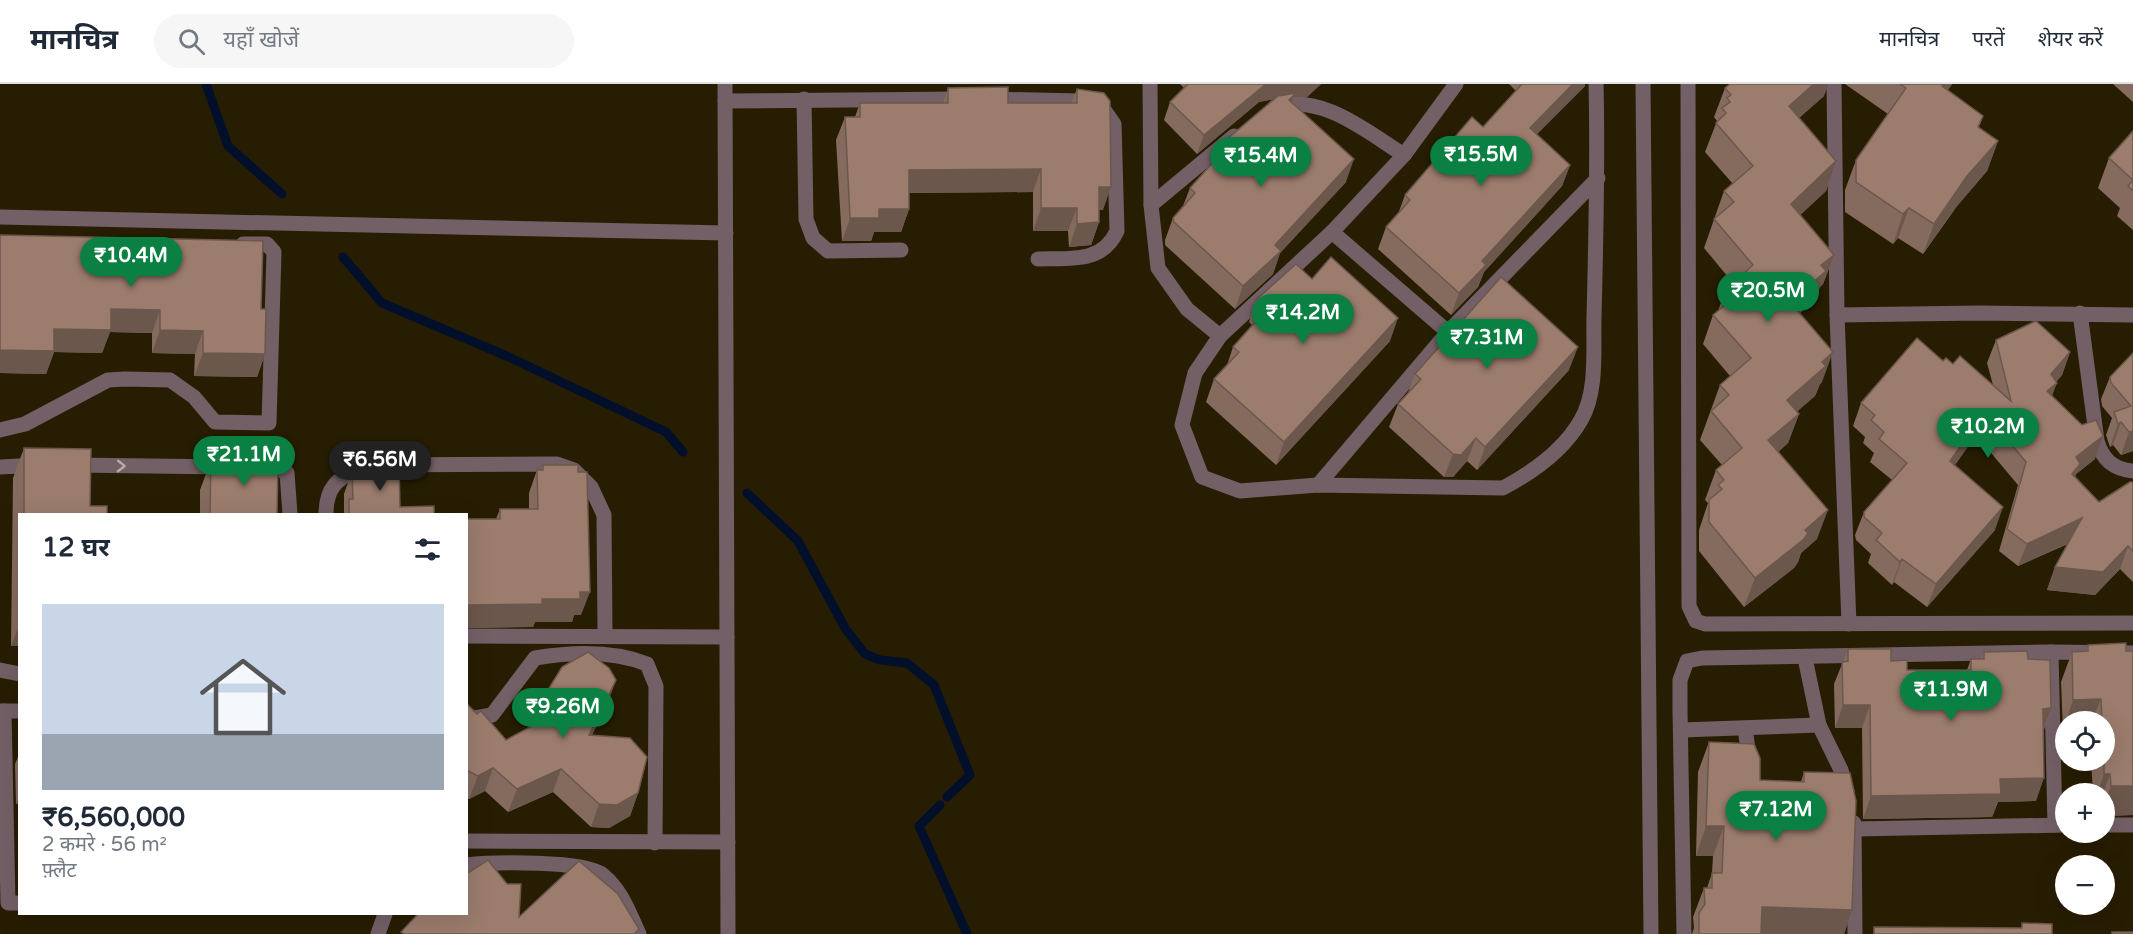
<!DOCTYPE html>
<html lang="hi">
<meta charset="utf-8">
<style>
:root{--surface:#fff;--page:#f6f6f7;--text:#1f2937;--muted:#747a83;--line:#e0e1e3;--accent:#0b8043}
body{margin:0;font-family:"Varela Round","Noto Sans Devanagari",sans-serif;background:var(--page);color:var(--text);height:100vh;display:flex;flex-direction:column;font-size:22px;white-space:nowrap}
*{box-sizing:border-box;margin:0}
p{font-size:20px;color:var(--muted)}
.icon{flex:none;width:33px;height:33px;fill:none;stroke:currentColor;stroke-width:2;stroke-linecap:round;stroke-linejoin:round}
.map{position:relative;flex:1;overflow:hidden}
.panel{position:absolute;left:18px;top:429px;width:450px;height:402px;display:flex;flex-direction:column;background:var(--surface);border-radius:0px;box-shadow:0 6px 24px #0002}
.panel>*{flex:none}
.controls{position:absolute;left:2055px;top:627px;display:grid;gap:12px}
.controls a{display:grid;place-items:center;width:60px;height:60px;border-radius:50%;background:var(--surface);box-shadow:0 6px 24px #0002;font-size:30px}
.price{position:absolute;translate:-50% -51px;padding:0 14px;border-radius:21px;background:var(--accent);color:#fff;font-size:20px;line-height:39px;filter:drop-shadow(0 2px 3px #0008)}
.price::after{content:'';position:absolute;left:50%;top:36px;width:18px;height:14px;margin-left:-9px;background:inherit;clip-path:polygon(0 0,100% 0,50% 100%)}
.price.on{background:#222;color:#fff}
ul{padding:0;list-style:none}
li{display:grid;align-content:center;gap:12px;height:318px;padding:0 24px}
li+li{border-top:2px solid var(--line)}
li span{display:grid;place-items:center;height:186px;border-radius:0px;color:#555}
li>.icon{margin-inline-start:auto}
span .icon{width:108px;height:108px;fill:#fffc;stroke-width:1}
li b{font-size:26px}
h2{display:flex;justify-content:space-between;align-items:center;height:72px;padding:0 24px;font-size:26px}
header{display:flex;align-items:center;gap:36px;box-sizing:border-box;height:84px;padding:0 30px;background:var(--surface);border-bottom:2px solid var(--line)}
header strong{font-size:28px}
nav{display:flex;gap:33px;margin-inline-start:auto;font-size:21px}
.search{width:420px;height:54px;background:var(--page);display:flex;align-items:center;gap:15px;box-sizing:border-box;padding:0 21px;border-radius:33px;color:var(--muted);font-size:22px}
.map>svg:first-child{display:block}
</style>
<header>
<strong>मानचित्र</strong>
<div class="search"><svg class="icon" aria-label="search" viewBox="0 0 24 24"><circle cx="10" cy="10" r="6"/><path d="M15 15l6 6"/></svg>यहाँ खोजें</div>
<nav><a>मानचित्र</a><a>परतें</a><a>शेयर करें</a></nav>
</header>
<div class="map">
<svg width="2133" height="850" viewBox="0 0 2133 850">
<rect width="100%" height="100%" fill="#271d03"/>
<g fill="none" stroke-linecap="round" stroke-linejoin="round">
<g stroke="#010f2a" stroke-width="9">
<polyline points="206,0 228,62 282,110"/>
<polyline points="343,173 382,219 509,273 666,348 683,368"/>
<polyline points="747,409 798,457 845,544 865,570 880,576 907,579 934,601 970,691 947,713"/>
<polyline points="940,721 919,742 967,850"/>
</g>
<g stroke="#736066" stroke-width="15">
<polyline points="725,0 728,850"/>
<path d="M1150,0L1151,121L1158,184L1187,225L1220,252L1195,289L1182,341L1202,393L1240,407L1318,401L1503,404C1533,388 1564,366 1581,336C1598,307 1593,264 1594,233C1596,155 1598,78 1596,0"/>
<polyline points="1643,0 1651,850"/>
<polyline points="1688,0 1689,522 1696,537 1705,540 2133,539"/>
<polyline points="1834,0 1837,231 1849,540"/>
<polyline points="804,15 806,135 813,154 828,167 901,166"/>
<path d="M989,15L1079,17L1102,23L1114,40L1117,147C1102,180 1069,174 1038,175"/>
<polyline points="725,17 962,15"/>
<path d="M1275,23C1322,9 1367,48 1404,71"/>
<polyline points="1151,121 1234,52"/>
<polyline points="0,133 726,149"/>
<polyline points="1332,148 1448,248"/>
<path d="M2080,229L2097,357C2103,376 2113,385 2133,387"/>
<polyline points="1837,231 1980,229 2133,231"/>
<polyline points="1220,252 1332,148 1404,71 1456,0"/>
<polyline points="0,346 25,340 108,296 125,295 170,296 194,313 215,338 269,339 274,168 267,160 243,160"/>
<polyline points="72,381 228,383"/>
<polyline points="0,383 39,381"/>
<polyline points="258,383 275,383 287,389 290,430"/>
<polyline points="1318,401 1448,248 1598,94"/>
<path d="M326,430C326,401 339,395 362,381L557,380L574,386L591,403L604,431L605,550"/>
<polyline points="466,552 727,553"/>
<polyline points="2051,568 2055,741"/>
<polyline points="1805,574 1819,641 1841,686 1847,707"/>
<polyline points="0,586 20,590"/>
<polyline points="0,627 20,627"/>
<polyline points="4,627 8,819 20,819"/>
<path d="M466,631L475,634L492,631L535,574C571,568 612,566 647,580L656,602L655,759"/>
<polyline points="1745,644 1750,680"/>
<polyline points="1682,646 1819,641"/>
<polyline points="1854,739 1855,850"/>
<polyline points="2104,741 2133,741"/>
<polyline points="1855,745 2066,741"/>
<polyline points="466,757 728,758"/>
<path d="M466,781C492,778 585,776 603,791C622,807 629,828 639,850"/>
<polyline points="378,850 385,830"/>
<polyline points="1684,850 1680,626 1680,596 1687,577 1702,574 2051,568 2133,569"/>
</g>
</g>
<g fill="#856b5e">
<polygon points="1180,0 1321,0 1307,13 1294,13 1292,19 1346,98 1280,169 1273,190 1235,225 1165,161 1165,156 1173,134 1183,122 1190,104 1213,78 1220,61 1275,15 1259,18 1197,70 1164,36 1170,18 1184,4"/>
<polygon points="1509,0 1585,0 1585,2 1537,50 1570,81 1562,102 1484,188 1478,203 1451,231 1378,165 1386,143 1398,130 1405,111 1483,43 1516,7"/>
<polygon points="1845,0 1952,0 1948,6 1983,32 1979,43 1998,57 1987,87 1957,122 1923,170 1898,154 1893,160 1845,128 1845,106 1856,76 1888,30"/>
<polygon points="2113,0 2133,0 2133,18"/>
<polygon points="948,4 1008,19 1071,19 1077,5 1103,126 1099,126 1099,138 1091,161 1069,163 1068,147 1033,147 1033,108 909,109 909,125 901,148 874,148 871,157 842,157 836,56 845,33 855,33 860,19 943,19"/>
<polygon points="1725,4 1824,12 1799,34 1836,77 1826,107 1800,131 1834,171 1823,200 1820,203 1815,216 1800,229 1822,298 1820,300 1815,312 1797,327 1799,330 1788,359 1778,368 1817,455 1801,469 1798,478 1794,484 1744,523 1699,467 1699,446 1708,419 1705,416 1716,386 1722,381 1700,356 1720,301 1730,292 1703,260 1713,231 1718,227 1725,207 1733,199 1704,164 1724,107 1733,100 1705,68 1717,37 1714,33"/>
<polygon points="2133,47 2133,146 2117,132 2120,124 2098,104 2109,74"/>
<polygon points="0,151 261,225 265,270 257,293 194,292 195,270 152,269 152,249 110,248 102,269 54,268 46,290 0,289"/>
<polygon points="1312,195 1390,257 1276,381 1206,318 1214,295 1227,281 1233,263 1252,241 1249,238 1257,215"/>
<polygon points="1996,256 2070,268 2062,291 2056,298 2052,312 2095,375 2076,390 2075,392 2099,418 2133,398 2133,498 2120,485 2095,511 2047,506 2055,483 2068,460 2018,482 1999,467 2018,401 1976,351 1955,381 1995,446 1927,523 1894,498 1892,501 1868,479 1871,470 1856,456 1855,451 1864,428 1892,396 1870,378 1874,369 1863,359 1865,353 1853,342 1861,319 1943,277 1953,280 1993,301 1987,279"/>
<polygon points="2133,269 2133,367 2121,371 2113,361 2110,363 2106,351 2112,334 2102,322 2101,315 2110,293"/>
<polygon points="1569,286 1477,386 1467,377 1453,393 1444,393 1389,343 1398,320 1408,309 1415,290"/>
<polygon points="24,364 90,422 107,430 20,430 20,562 11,562 13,394"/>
<polygon points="211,376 277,430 200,430 200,406"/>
<polygon points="361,380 400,423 434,430 344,430 344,410 352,387 359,387"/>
<polygon points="543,381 581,531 574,531 572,538 535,538 533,543 466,544 466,435 496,435 500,425 529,425 529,409 537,386 541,386"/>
<polygon points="2088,561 2133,731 2104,732 2104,710 2093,710 2091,676 2104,676 2104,638 2066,638 2066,646 2063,646 2061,598 2072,568 2086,567"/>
<polygon points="1848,565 1891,577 1907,586 1967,586 1971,575 1981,575 1984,568 2028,575 2051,624 2044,646 2036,717 1998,718 1992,733 1863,735 1862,644 1835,644 1834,600"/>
<polygon points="608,618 592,651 638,709 630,732 609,744 591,743 553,708 508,728 485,707 469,715 466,714 466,619 477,630 506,656"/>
<polygon points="1709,658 1760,696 1801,698 1804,688 1852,826 1844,850 1692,850 1694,844 1693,833 1704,804 1707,804 1712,789 1713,772 1696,772 1698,688"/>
<polygon points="20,668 20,720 16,720 15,680"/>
<polygon points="20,766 20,799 19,799 19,769"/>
</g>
<g fill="#6c574c">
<polygon points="1266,0 1321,0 1307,13 1294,13 1287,32 1284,13 1259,18 1197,70 1204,51"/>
<polygon points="1573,0 1585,0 1585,2 1522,65 1530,44"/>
<polygon points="1814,0 1829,0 1824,12 1778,51 1789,22"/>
<polygon points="1943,0 1952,0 1931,32"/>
<polygon points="1998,57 1987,87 1957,122 1923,170 1934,140 1967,92"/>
<polygon points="1354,75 1346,98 1280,169 1273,190 1235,225 1243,202 1275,161"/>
<polygon points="1836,77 1826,107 1780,150 1791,120"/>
<polygon points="1570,81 1562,102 1484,188 1478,203 1451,231 1459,209 1482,177"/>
<polygon points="1041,85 1033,108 901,109 909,86"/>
<polygon points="1099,103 1111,103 1103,126 1090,126"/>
<polygon points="1041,124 1077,124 1068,147 1033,147"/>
<polygon points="1909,124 1898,154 1893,160 1903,130"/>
<polygon points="879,125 909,125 901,148 874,148 871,157 842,157 850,134"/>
<polygon points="1099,138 1091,161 1069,163 1077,140"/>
<polygon points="1834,171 1823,200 1820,203 1815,216 1779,247 1790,218 1821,181"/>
<polygon points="111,225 160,226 152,249 110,248 102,269 54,268 46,290 0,289 0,266 54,245"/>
<polygon points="1398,234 1390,257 1276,381 1284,358"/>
<polygon points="160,246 203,247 195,270 152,269"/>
<polygon points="1578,263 1569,286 1477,386 1485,363"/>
<polygon points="1833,268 1822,298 1820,300 1815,312 1776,346 1787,316 1822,278"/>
<polygon points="2070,268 2062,291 2051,304 2057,299 2048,322 2039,330 2051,290"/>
<polygon points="203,269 265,270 257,293 194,292"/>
<polygon points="1984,328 1976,351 1942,399 1950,377"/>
<polygon points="1799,330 1788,359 1758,385 1768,356"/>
<polygon points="2121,338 2113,361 2110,363 2118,340"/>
<polygon points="2133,347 2133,367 2121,371 2129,348"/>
<polygon points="2103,352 2095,375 2076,390 2071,403 2064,412 2076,373"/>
<polygon points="1476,354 1467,377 1453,393 1444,393 1453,370"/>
<polygon points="2003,423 1995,446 1927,523 1936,500"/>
<polygon points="1828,426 1817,455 1801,469 1798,478 1794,484 1744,523 1755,494 1805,446"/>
<polygon points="2082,434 2073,457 2018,482 2027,460"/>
<polygon points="2128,462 2120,485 2095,511 2047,506 2055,483"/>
<polygon points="1902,475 1894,498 1892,501 1900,478"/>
<polygon points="580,508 590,508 581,531 574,531 572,538 535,538 533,543 466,544 466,521 542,515"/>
<polygon points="20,540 20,562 11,562"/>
<polygon points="616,596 608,618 581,673 589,651"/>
<polygon points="2101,615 2092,638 2066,638 2073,616"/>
<polygon points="1843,621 1870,621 1862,644 1835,644"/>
<polygon points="2051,624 2043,647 2043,625"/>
<polygon points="2066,638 2066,646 2063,646"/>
<polygon points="493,684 485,707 469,715 478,692"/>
<polygon points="561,685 553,708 508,728 517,705"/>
<polygon points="2104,690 2110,690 2103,710 2097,710"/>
<polygon points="2044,694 2036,717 1998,718 1992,733 1863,735 1871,712 2000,695"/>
<polygon points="2111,702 2133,702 2133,731 2104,732 2104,720"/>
<polygon points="638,709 630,732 609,744 591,743 599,720"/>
<polygon points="20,710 20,720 16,720"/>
<polygon points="1706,742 1724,742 1713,772 1696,772"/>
<polygon points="1762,823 1852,826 1844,850 1752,850"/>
</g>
<g fill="#9b7c6d" stroke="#6c574c" stroke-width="1.5">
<polygon points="1188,0 1266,0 1204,51 1170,18"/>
<polygon points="1522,0 1573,0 1530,44 1570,81 1482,177 1486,181 1459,209 1386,143 1410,116 1405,111 1472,33 1483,43"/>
<polygon points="1730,0 1814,0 1789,22 1836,77 1791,120 1834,171 1821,181 1826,187 1790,218 1833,268 1822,278 1826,282 1787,316 1799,330 1768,356 1828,426 1805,446 1808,449 1804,455 1755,494 1709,438 1709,416 1722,405 1718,401 1724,396 1716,386 1742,364 1711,327 1729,311 1720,301 1751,274 1713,231 1732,215 1725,207 1753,181 1714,135 1734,118 1724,107 1753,82 1716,39 1726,29 1722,24 1730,18 1727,14 1731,11 1725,4"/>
<polygon points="1900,0 1943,0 1942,2 1983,32 1978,43 1998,57 1967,92 1934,140 1909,124 1903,130 1856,98 1856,76 1906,4"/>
<polygon points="1008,3 1008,19 1077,19 1077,5 1104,9 1110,17 1111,103 1099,103 1099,138 1077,140 1077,124 1041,124 1041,85 909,86 909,125 879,125 879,134 850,134 845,33 860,33 860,19 948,19 948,4"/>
<polygon points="1296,9 1289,16 1354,75 1275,161 1281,167 1243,202 1174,138 1173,134 1195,109 1190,104 1225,65 1220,61 1278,12"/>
<polygon points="2133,47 2133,96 2109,74"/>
<polygon points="2133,96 2133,107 2128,102"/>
<polygon points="0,151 263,157 261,225 266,225 265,270 203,269 203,247 160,246 160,226 111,225 111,246 54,245 54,267 0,266"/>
<polygon points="1331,173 1398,234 1284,358 1214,295 1239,268 1233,263 1267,225 1257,215 1296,180 1312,195"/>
<polygon points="1501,193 1578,263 1485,363 1476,354 1461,371 1453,370 1398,320 1421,295 1415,290"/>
<polygon points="2036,237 2070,268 2051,290 2057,299 2047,307 2082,341 2096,336 2103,352 2076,373 2080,380 2072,390 2099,418 2130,398 2133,398 2133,467 2128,462 2103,488 2055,483 2082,434 2027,460 2007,445 2026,378 1984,328 1950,377 2003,423 1936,500 1902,475 1900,478 1876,456 1882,449 1864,433 1864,428 1907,379 1879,355 1884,348 1871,336 1875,331 1861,319 1917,254 1943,277 1946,274 1953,280 1960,272 2011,317 1996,256"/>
<polygon points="2133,269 2133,347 2129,348 2121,338 2118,340 2114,328 2131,322 2111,299 2110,293"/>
<polygon points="24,364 91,365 90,422 107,422 107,430 24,430"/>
<polygon points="211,376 278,377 277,430 191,430 210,430"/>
<polygon points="361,380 399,380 400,423 434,422 434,430 349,430 349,415 353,415 352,387 361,386"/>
<polygon points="543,381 578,381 578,388 587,388 590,508 580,508 580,515 542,515 542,520 466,521 466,435 500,435 500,425 538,425 537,386 543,386"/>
<polygon points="2126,559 2126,567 2133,567 2133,702 2111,702 2110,690 2104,690 2104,638 2102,638 2101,615 2073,616 2072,568 2088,567 2088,561"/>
<polygon points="1848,565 1891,565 1891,577 1907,576 1907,586 1971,586 1971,575 1984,575 1984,568 2027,567 2028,575 2050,576 2051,624 2043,625 2044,694 2000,695 2001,710 1871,712 1870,621 1843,621 1842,578 1848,577"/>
<polygon points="588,568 609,584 616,596 589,651 630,654 647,673 638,709 617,721 599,720 561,685 517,705 493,684 478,692 466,686 466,619 477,630 481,627 506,656 532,642 543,614 562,583"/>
<polygon points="1709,658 1754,660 1760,674 1760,696 1804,698 1804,688 1850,689 1856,717 1852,826 1762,823 1761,850 1699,850 1699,829 1705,820 1704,804 1712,804 1712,789 1722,789 1724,742 1706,742"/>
<polygon points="488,776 507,800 521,800 519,833 579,777 618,810 639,845 634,850 404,850 401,848 418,830 466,830 466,790"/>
<polygon points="2022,839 2052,840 2052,850 1874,850 1874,843 2022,844"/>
<rect x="2112" y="848" width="21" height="2"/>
</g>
<defs><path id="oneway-chevron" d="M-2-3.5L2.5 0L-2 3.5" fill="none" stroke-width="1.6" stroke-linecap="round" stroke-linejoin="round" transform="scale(1.5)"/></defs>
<use stroke="#b7aca5" href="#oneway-chevron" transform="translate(121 382) rotate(1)"/>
</svg>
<div class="controls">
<a><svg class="icon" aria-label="locate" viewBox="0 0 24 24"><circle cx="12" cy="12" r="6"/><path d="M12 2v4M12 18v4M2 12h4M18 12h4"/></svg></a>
<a>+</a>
<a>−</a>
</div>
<b class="price" style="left:1481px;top:103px">₹15.5M</b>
<b class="price" style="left:1261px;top:104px">₹15.4M</b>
<b class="price" style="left:131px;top:204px">₹10.4M</b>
<b class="price" style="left:1768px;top:239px">₹20.5M</b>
<b class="price" style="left:1303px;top:261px">₹14.2M</b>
<b class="price" style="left:1487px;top:286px">₹7.31M</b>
<b class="price" style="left:1988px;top:375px">₹10.2M</b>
<b class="price" style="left:244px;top:403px">₹21.1M</b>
<b class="price on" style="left:380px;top:408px">₹6.56M</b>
<b class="price" style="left:1951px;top:638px">₹11.9M</b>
<b class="price" style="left:563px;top:655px">₹9.26M</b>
<b class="price" style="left:1776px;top:758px">₹7.12M</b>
<section class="panel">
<h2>12 घर<svg class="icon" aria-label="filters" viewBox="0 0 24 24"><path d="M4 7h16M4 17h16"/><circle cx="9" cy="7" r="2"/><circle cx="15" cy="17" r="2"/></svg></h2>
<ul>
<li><span style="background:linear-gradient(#c9d6e8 70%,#9aa5b1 0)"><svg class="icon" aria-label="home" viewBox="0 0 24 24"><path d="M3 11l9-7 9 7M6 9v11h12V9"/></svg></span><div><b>₹6,560,000</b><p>2 कमरे · 56 m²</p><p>फ़्लैट</p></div></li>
</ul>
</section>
</div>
